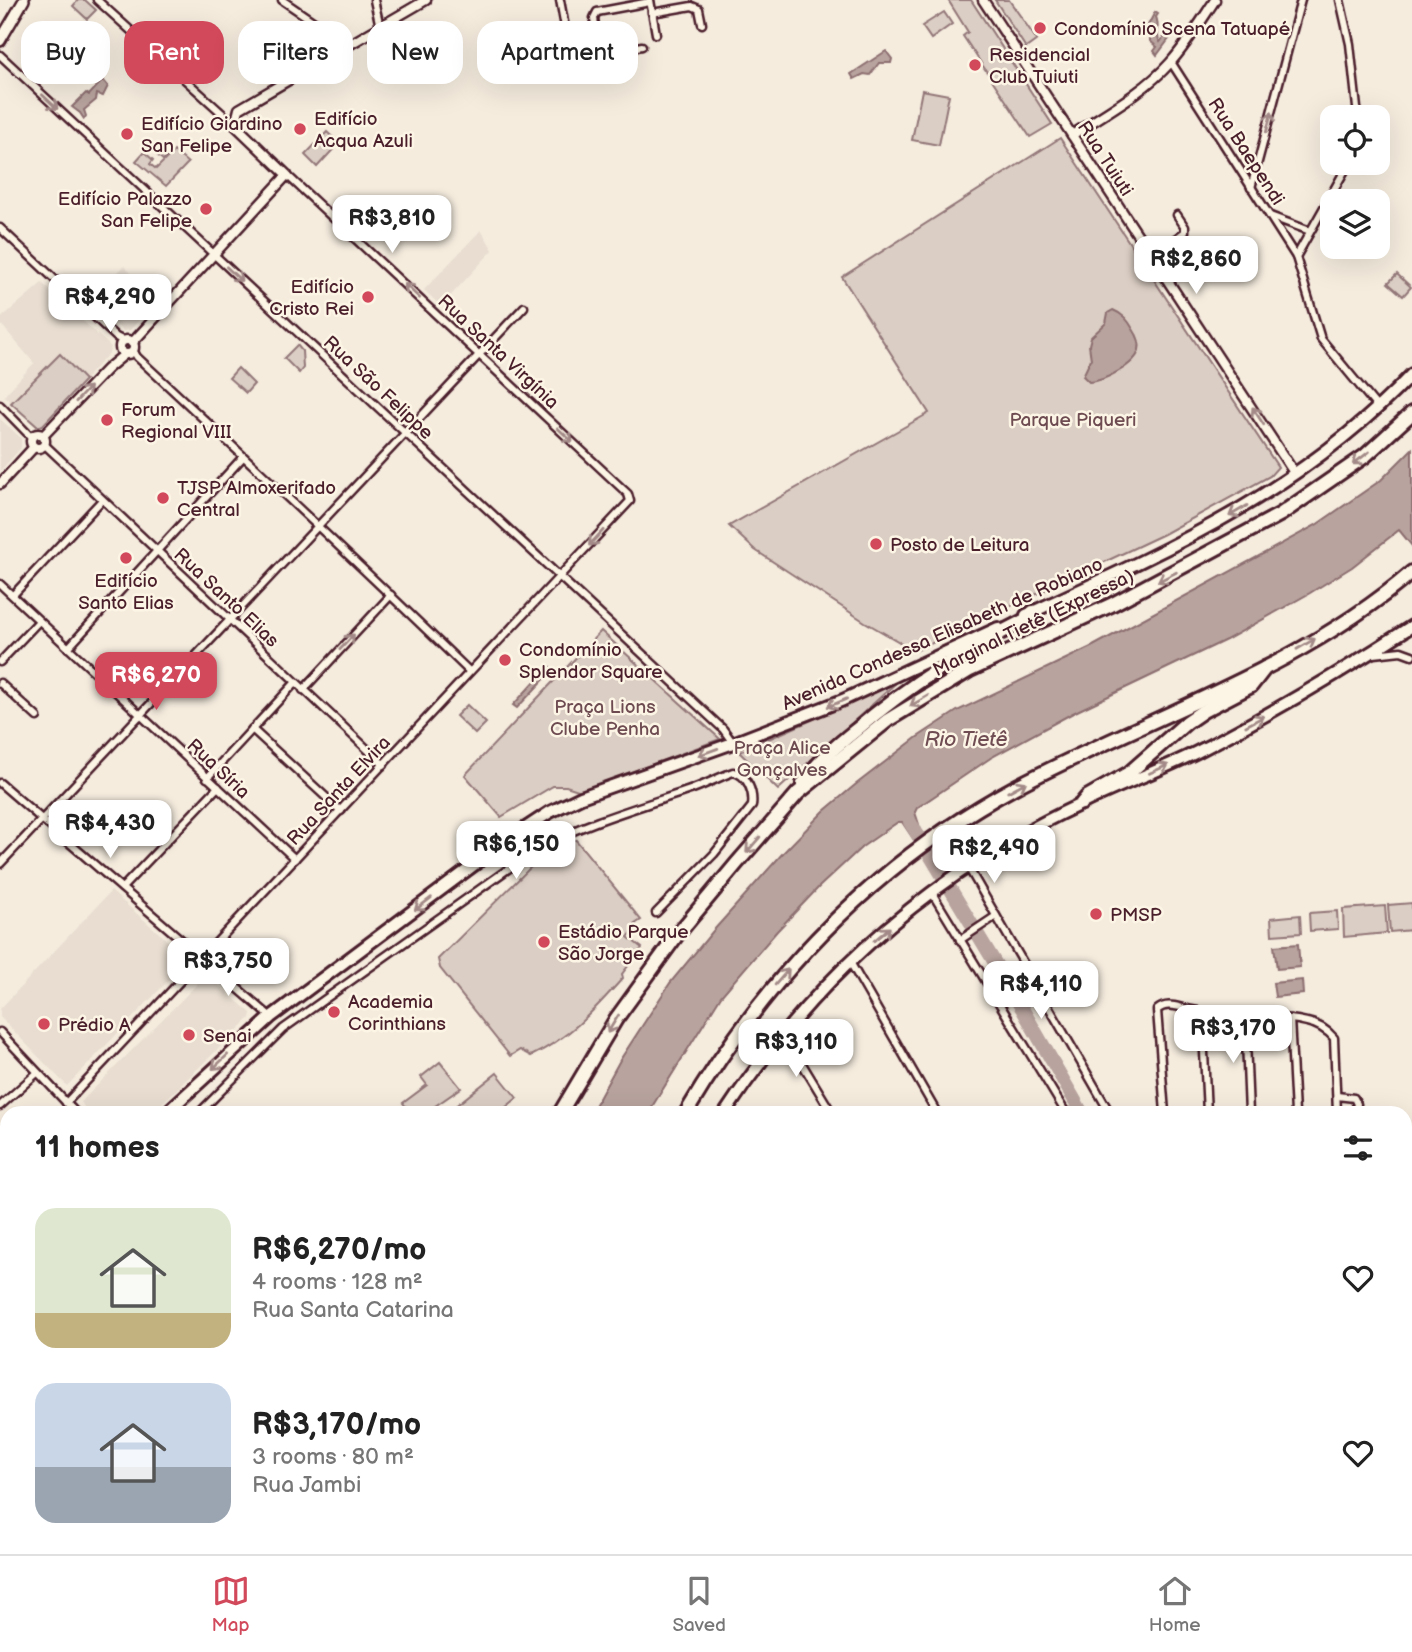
<!DOCTYPE html>
<meta charset="utf-8">
<style>
:root{--surface:#fff;--page:#f2f2f2;--text:#222;--muted:#767676;--line:#e0e0e0;--accent:#d1495b}
body{margin:0;font-family:"Balsamiq Sans",sans-serif;background:var(--page);color:var(--text);height:100vh;display:flex;flex-direction:column;font-size:26px;white-space:nowrap}
*{box-sizing:border-box;margin:0}
p{font-size:23px;color:var(--muted)}
.icon{flex:none;width:38px;height:38px;fill:none;stroke:currentColor;stroke-width:2;stroke-linecap:round;stroke-linejoin:round}
.map{position:relative;flex:1;overflow:hidden}
.side{position:absolute;left:0px;top:1106px;width:1412px;height:448px;display:flex;flex-direction:column;background:var(--surface);border-radius:21px 21px 0 0;box-shadow:0 7px 28px #0002}
.side>*{flex:none}
.top-card{position:absolute;left:21px;top:21px;width:700px;height:63px;display:flex;gap:14px}
.fabs{position:absolute;left:1320px;top:105px;display:grid;gap:14px}
.fabs a{display:grid;place-items:center;width:70px;height:70px;border-radius:14px;background:var(--surface);box-shadow:0 7px 28px #0002;font-size:35px}
.price{position:absolute;translate:-50% -60px;padding:0 16px;border-radius:14px;background:#fff;color:#222;font-size:23px;line-height:46px;filter:drop-shadow(0 2px 4px #0008)}
.price::after{content:'';position:absolute;left:50%;top:42px;width:21px;height:16px;margin-left:-10px;background:inherit;clip-path:polygon(0 0,100% 0,50% 100%)}
.price.on{background:var(--accent);color:#fff}
ul{padding:0;list-style:none}
li{display:flex;align-items:center;gap:21px;height:175px;padding:0 35px}
li span{display:grid;place-items:center;flex:none;width:196px;height:140px;border-radius:21px;color:#555}
li>.icon{margin-inline-start:auto}
span .icon{width:84px;height:84px;fill:#fffc;stroke-width:1}
li b{font-size:30px}
h2{display:flex;justify-content:space-between;align-items:center;height:84px;padding:0 35px;font-size:30px}
.pill{padding:0 24px;border-radius:21px;background:var(--surface);box-shadow:0 7px 28px #0002;font-size:24px;line-height:63px}
.pill.on{background:var(--accent);color:#fff}
.tabs{display:flex;justify-content:space-around;align-items:center;height:98px;border-top:2px solid var(--line);background:var(--surface);font-size:19px;color:var(--muted)}
.tabs a{display:grid;justify-items:center;gap:4px}
.tabs .on{color:var(--accent)}
.map>svg:first-child{display:block}
</style>
<div class="map">
<svg width="1412" height="1554" viewBox="0 0 1412 1554">
<rect width="100%" height="100%" fill="#f5ecde"/>
<filter id="ink" filterUnits="userSpaceOnUse"><feTurbulence type="fractalNoise" baseFrequency=".0143" numOctaves="2"/><feDisplacementMap in="SourceGraphic" scale="14" xChannelSelector="R" yChannelSelector="G"/><feConvolveMatrix kernelMatrix="1 2 1 2 8 2 1 2 1" color-interpolation-filters="sRGB"/></filter>
<g filter="url(#ink)">
<g fill="#e8ddd0">
<polygon points="481,230 493,250 441,306 424,290"/>
<polygon points="124,266 158,299 130,330 123,331 91,301"/>
<polygon points="42,283 111,347 109,353 43,425 38,427 4,396 34,363 0,323 0,319"/>
<polygon points="0,419 21,438 21,448 0,471"/>
<polygon points="111,891 185,956 185,963 67,1086 0,1017 0,1009"/>
<polygon points="206,975 251,1013 250,1018 152,1113 88,1113 81,1102"/>
</g>
<g fill="#dbcec4" stroke="#927678" stroke-width="2">
<polygon points="78,0 85,0 96,10 87,19 73,6"/>
<polygon points="948,0 971,0 1052,124 1030,137 963,36 968,32"/>
<polygon points="995,0 1009,0 1037,40 1026,48"/>
<polygon points="944,12 952,24 931,39 922,26"/>
<polygon points="922,90 949,95 939,145 912,140"/>
<polygon points="327,132 339,143 317,167 305,155"/>
<polygon points="1060,138 1278,467 1270,476 1164,534 915,651 865,622 755,550 729,526 929,413 842,277"/>
<polygon points="160,150 167,156 164,161 174,151 188,163 166,186 136,161 144,152 153,160 150,164 156,169 164,161 156,154"/>
<polygon points="1397,274 1411,287 1403,296 1388,283"/>
<polygon points="297,345 302,351 303,368 299,373 284,358"/>
<polygon points="60,354 85,380 43,425 38,427 11,403"/>
<polygon points="238,368 254,384 246,393 229,378"/>
<polygon points="601,631 720,739 581,791 566,786 553,786 501,817 465,775"/>
<polygon points="896,683 778,790 739,752"/>
<polygon points="467,705 486,723 475,734 456,716"/>
<path d="M563,840H576L641,920L635,924L637,927L628,937L642,948L622,974L623,978C593,1011 572,1036 531,1056L520,1050L510,1056L440,968L438,959L551,847Z"/>
<polygon points="1412,903 1412,930 1390,932 1388,905"/>
<polygon points="1385,906 1387,933 1344,937 1343,909"/>
<polygon points="1337,911 1338,929 1310,931 1309,913"/>
<polygon points="1300,915 1301,933 1272,935 1271,918"/>
<polygon points="440,1062 461,1088 425,1113 411,1113 403,1103 427,1085 421,1077"/>
<polygon points="497,1073 517,1098 499,1113 457,1113 453,1108"/>
<polygon points="52,1547 166,1547 164,1554 50,1554"/>
</g>
<g fill="#b8a39e" stroke="#8c6e70" stroke-width="2">
<path d="M1155,12L1158,14L1156,17C1160,26 1155,34 1160,42L1168,32L1164,29L1168,25L1175,31L1157,55L1154,51L1157,47L1150,41V35L1146,29Z"/>
<polygon points="886,51 892,59 891,63 879,63 870,75 864,74 854,79 851,74"/>
<polygon points="103,80 108,86 103,96 97,94 96,100 84,110 86,116 84,119 80,113 72,107 86,93 89,95"/>
<path d="M1113,310C1123,314 1128,320 1133,329C1137,335 1141,343 1139,350C1136,365 1102,382 1089,382L1083,376L1091,359L1089,345L1091,337L1106,323L1108,313Z"/>
<polygon points="1412,449 1412,546 1399,530 1352,567 1310,593 1226,640 1073,713 992,757 917,808 915,812 922,834 914,840 902,822 898,822 862,847 819,887 777,931 721,996 648,1113 591,1113 620,1060 670,983 713,931 783,853 824,811 855,785 916,738 957,711 1093,646 1316,525 1381,480"/>
<polygon points="549,666 553,670 517,708 513,705"/>
<polygon points="1298,944 1300,967 1277,969 1274,946"/>
<polygon points="1302,980 1303,994 1275,997 1273,983"/>
<polygon points="324,1547 395,1547 389,1554 318,1554"/>
</g>
<g fill="none" stroke-linecap="round" stroke-linejoin="round">
<g stroke="#b8a39e" stroke-width="14">
<polyline points="910,822 1012,991 1082,1113"/>
<polyline points="1332,1547 1336,1554"/>
</g>
<g stroke="#4a1f2b" stroke-width="11">
<g id="minor">
<polyline points="97,0 235,125"/>
<polyline points="282,0 348,45"/>
<polyline points="374,0 380,27"/>
<polyline points="560,0 569,49 575,59 642,46"/>
<polyline points="650,0 656,34"/>
<polyline points="1340,0 1350,44 1358,117"/>
<polyline points="652,13 692,6 699,9 702,24"/>
<polyline points="597,39 594,18 597,12 650,2"/>
<polyline points="0,55 723,729 733,743"/>
<polyline points="1171,62 1296,257 1321,339 1378,408"/>
<polyline points="1251,188 1301,0"/>
<polyline points="1270,216 1310,231"/>
<polyline points="0,228 116,337 124,341"/>
<polyline points="1152,256 1185,232 1185,227 1177,215"/>
<polyline points="1296,257 1349,163"/>
<path d="M133,350L137,357C249,461 360,565 469,671"/>
<polyline points="0,405 32,438"/>
<polyline points="45,445 384,765"/>
<polyline points="0,584 295,859"/>
<polyline points="13,595 102,500"/>
<polyline points="68,648 243,457"/>
<polyline points="1374,654 1401,651 1412,655"/>
<polyline points="0,662 39,621"/>
<polyline points="0,683 37,717"/>
<polyline points="303,690 391,595"/>
<polyline points="252,729 341,811"/>
<polyline points="207,778 295,683"/>
<polyline points="0,783 271,1017"/>
<polyline points="0,864 524,307"/>
<polyline points="968,867 1110,1113"/>
<polyline points="122,888 218,787"/>
<polyline points="932,893 1066,1113"/>
<polyline points="960,940 996,916"/>
<polyline points="850,962 937,1113"/>
<polyline points="1202,1012 1207,1113"/>
<polyline points="1245,1016 1249,1113"/>
<polyline points="1290,1019 1295,1113"/>
<polyline points="0,1032 76,1113"/>
<polyline points="784,1034 832,1113"/>
<polyline points="1337,1096 1354,1098 1357,1104 1354,1113"/>
<polyline points="66,1103 630,501 628,494 287,175"/>
<polyline points="0,1106 37,1073"/>
<path d="M199,1113L283,1029L539,847C587,822 637,808 687,791C703,786 717,778 733,772C747,774 754,792 752,806L714,854L656,913"/>
<path d="M1165,1113L1157,1010C1167,1002 1177,1007 1188,1009C1227,1018 1268,1013 1307,1022C1317,1024 1327,1030 1334,1038L1337,1113"/>
<polyline points="0,1192 7,1200"/>
<polyline points="0,1263 7,1256"/>
<polyline points="0,1322 7,1330"/>
<polyline points="1405,1509 1412,1509"/>
<polyline points="1405,1540 1412,1540"/>
<polyline points="539,1547 542,1554"/>
<polyline points="651,1547 655,1554"/>
<polyline points="753,1547 757,1554"/>
<polyline points="982,1547 986,1554"/>
<polyline points="1085,1547 1089,1554"/>
<polyline points="1165,1547 1176,1554"/>
<polyline points="1318,1547 1322,1554"/>
<polyline points="1355,1547 1360,1554"/>
<polyline points="26,1554 28,1547"/>
<polyline points="680,1554 689,1547"/>
<polyline points="956,1554 968,1547"/>
<polyline points="1228,1554 1229,1547"/>
</g>
</g>
<g stroke="#4a1f2b" stroke-width="13">
<g id="tertiary">
<polyline points="983,0 1295,474"/>
<path d="M1072,135C1105,113 1143,93 1170,63C1187,44 1201,21 1215,0"/>
<circle cx="127" cy="347" r="7"/>
<polyline points="132,343 287,175 235,125 239,109 426,0"/>
<circle cx="38" cy="441" r="7"/>
<polyline points="43,436 107,369 125,354"/>
<polyline points="0,484 34,447"/>
</g>
</g>
<g stroke="#4a1f2b" stroke-width="14">
<g id="secondary">
<polyline points="0,41 24,0"/>
<polyline points="0,1497 7,1502"/>
<polyline points="859,1547 863,1554"/>
<polyline points="879,1547 883,1554"/>
</g>
</g>
<g stroke="#4a1f2b" stroke-width="16">
<g id="trunk">
<path d="M1026,615C1170,549 1301,491 1412,374"/>
<polyline points="166,1113 271,1017 506,841 550,812 581,797 733,743 843,700 998,628"/>
<path d="M725,1113C786,1020 865,938 956,875C995,848 1038,824 1081,804C1119,785 1159,771 1197,752C1271,714 1343,671 1412,626"/>
<polyline points="0,1553 7,1529"/>
<polyline points="479,1554 484,1547"/>
</g>
</g>
<g stroke="#4a1f2b" stroke-width="18">
<g id="motorway">
<path d="M803,784C817,762 836,746 856,730C911,683 962,652 1027,619L1033,612"/>
<polyline points="1082,803 1087,797 1129,773 1187,722 1203,711 1251,686 1265,668"/>
<polyline points="560,1113 616,1019 677,935 737,863 798,793 888,720 970,670 1111,605 1281,514 1365,456 1412,413"/>
<path d="M686,1113C767,976 876,862 1017,786C1148,717 1299,670 1412,572"/>
<polyline points="289,1554 296,1547"/>
<polyline points="435,1554 441,1547"/>
</g>
</g>
<use href="#minor" stroke="#fcf5e5" stroke-width="6"/>
<use href="#tertiary" stroke="#fcf5e5" stroke-width="8"/>
<use href="#secondary" stroke="#fcf5e5" stroke-width="9"/>
<use href="#trunk" stroke="#fcf5e5" stroke-width="10"/>
<use href="#motorway" stroke="#fcf5e5" stroke-width="12"/>
</g>
<defs><path id="oneway-shaft" d="M-6 0H5M1.5-3L5.5 0L1.5 3" fill="none" stroke-width="1.6" stroke-linecap="round" stroke-linejoin="round" transform="scale(1.75)"/></defs>
<g stroke="#a38a88">
<use href="#oneway-shaft" transform="translate(50 102) rotate(43)"/>
<use href="#oneway-shaft" transform="translate(1269 122) rotate(-75)"/>
<use href="#oneway-shaft" transform="translate(234 274) rotate(43)"/>
<use href="#oneway-shaft" transform="translate(412 291) rotate(-137)"/>
<use href="#oneway-shaft" transform="translate(83 394) rotate(-47)"/>
<use href="#oneway-shaft" transform="translate(1258 416) rotate(-123)"/>
<use href="#oneway-shaft" transform="translate(565 435) rotate(43)"/>
<use href="#oneway-shaft" transform="translate(1361 458) rotate(143)"/>
<use href="#oneway-shaft" transform="translate(1238 511) rotate(149)"/>
<use href="#oneway-shaft" transform="translate(596 538) rotate(133)"/>
<use href="#oneway-shaft" transform="translate(1167 577) rotate(153)"/>
<use href="#oneway-shaft" transform="translate(347 642) rotate(-47)"/>
<use href="#oneway-shaft" transform="translate(1306 644) rotate(-30)"/>
<use href="#oneway-shaft" transform="translate(919 701) rotate(149)"/>
<use href="#oneway-shaft" transform="translate(837 703) rotate(157)"/>
<use href="#oneway-shaft" transform="translate(1255 721) rotate(-28)"/>
<use href="#oneway-shaft" transform="translate(708 752) rotate(160)"/>
<use href="#oneway-shaft" transform="translate(1159 769) rotate(-24)"/>
<use href="#oneway-shaft" transform="translate(1017 787) rotate(-29)"/>
<use href="#oneway-shaft" transform="translate(753 845) rotate(131)"/>
<use href="#oneway-shaft" transform="translate(423 904) rotate(143)"/>
<use href="#oneway-shaft" transform="translate(882 934) rotate(-40)"/>
<use href="#oneway-shaft" transform="translate(782 977) rotate(-49)"/>
<use href="#oneway-shaft" transform="translate(613 1024) rotate(122)"/>
<use href="#oneway-shaft" transform="translate(220 1062) rotate(137)"/>
</g>
</g>
<g fill="#d1495b" stroke="#fcf5e5" stroke-width="2.5">
<circle cx="1040" cy="28" r="7"/>
<circle cx="975" cy="65" r="7"/>
<circle cx="300" cy="129" r="7"/>
<circle cx="127" cy="134" r="7"/>
<circle cx="206" cy="209" r="7"/>
<circle cx="368" cy="297" r="7"/>
<circle cx="107" cy="420" r="7"/>
<circle cx="163" cy="498" r="7"/>
<circle cx="876" cy="544" r="7"/>
<circle cx="126" cy="558" r="7"/>
<circle cx="505" cy="660" r="7"/>
<circle cx="1096" cy="914" r="7"/>
<circle cx="544" cy="942" r="7"/>
<circle cx="334" cy="1012" r="7"/>
<circle cx="44" cy="1024" r="7"/>
<circle cx="189" cy="1035" r="7"/>
</g>
<g text-anchor="middle" stroke-width="5" stroke-linejoin="round" paint-order="stroke">
<g font-size="19" fill="#4a1f2b" stroke="#fcf5e5" text-anchor="start">
<text x="1054" y="35">Condomínio Scena Tatuapé</text>
<text x="989" y="61">Residencial<tspan x="989" dy="22">Club Tuiuti</tspan></text>
<text x="314" y="125">Edifício<tspan x="314" dy="22">Acqua Azuli</tspan></text>
<text x="141" y="130">Edifício Giardino<tspan x="141" dy="22">San Felipe</tspan></text>
<text x="192" y="205" text-anchor="end">Edifício Palazzo<tspan x="192" dy="22">San Felipe</tspan></text>
<text x="354" y="293" text-anchor="end">Edifício<tspan x="354" dy="22">Cristo Rei</tspan></text>
<text x="121" y="416">Forum<tspan x="121" dy="22">Regional VIII</tspan></text>
<text x="177" y="494">TJSP Almoxerifado<tspan x="177" dy="22">Central</tspan></text>
<text x="890" y="551">Posto de Leitura</text>
<text x="126" y="587" text-anchor="middle">Edifício<tspan x="126" dy="22">Santo Elias</tspan></text>
<text x="519" y="656">Condomínio<tspan x="519" dy="22">Splendor Square</tspan></text>
<text x="1110" y="921">PMSP</text>
<text x="558" y="938">Estádio Parque<tspan x="558" dy="22">São Jorge</tspan></text>
<text x="348" y="1008">Academia<tspan x="348" dy="22">Corinthians</tspan></text>
<text x="58" y="1031">Prédio A</text>
<text x="203" y="1042">Senai</text>
</g>
<g font-size="19" fill="#4a1f2b" stroke="#fcf5e5">
<text transform="translate(1247 151) rotate(57)" y="7">Rua Baependi</text>
<text transform="translate(1106 158) rotate(57)" y="7">Rua Tuiuti</text>
<text transform="translate(499 351) rotate(43)" y="7">Rua Santa Virgínia</text>
<text transform="translate(379 387) rotate(43)" y="7">Rua São Felippe</text>
<text transform="translate(227 597) rotate(43)" y="7">Rua Santo Elias</text>
<text transform="translate(1033 622) rotate(-26)" y="7">Marginal Tietê (Expressa)</text>
<text transform="translate(942 633) rotate(-24)" y="7">Avenida Condessa Elisabeth de Robiano</text>
<text transform="translate(219 768) rotate(43)" y="7">Rua Síria</text>
<text transform="translate(338 790) rotate(-47)" y="7">Rua Santa Elvira</text>
</g>
<g font-size="19" fill="#6e4b51" stroke="#fcf5e5">
<text x="1073" y="426">Parque Piqueri</text>
<text x="605" y="713">Praça Lions<tspan x="605" dy="22">Clube Penha</tspan></text>
<text x="782" y="754">Praça Alice<tspan x="782" dy="22">Gonçalves</tspan></text>
</g>
<g font-size="21" font-style="italic" fill="#704d53" stroke="#fcf5e5">
<text x="966" y="746">Rio Tietê</text>
</g>
</g>
</svg>
<div class="fabs">
<a><svg class="icon" aria-label="locate" viewBox="0 0 24 24"><circle cx="12" cy="12" r="6"/><path d="M12 2v4M12 18v4M2 12h4M18 12h4"/></svg></a>
<a><svg class="icon" aria-label="layers" viewBox="0 0 24 24"><path d="M12 4l9 5-9 5-9-5zM3 14l9 5 9-5"/></svg></a>
</div>
<b class="price" style="left:392px;top:255px">R$3,810</b>
<b class="price" style="left:1196px;top:296px">R$2,860</b>
<b class="price" style="left:110px;top:334px">R$4,290</b>
<b class="price on" style="left:156px;top:712px">R$6,270</b>
<b class="price" style="left:110px;top:860px">R$4,430</b>
<b class="price" style="left:516px;top:881px">R$6,150</b>
<b class="price" style="left:994px;top:885px">R$2,490</b>
<b class="price" style="left:228px;top:998px">R$3,750</b>
<b class="price" style="left:1041px;top:1021px">R$4,110</b>
<b class="price" style="left:1233px;top:1065px">R$3,170</b>
<b class="price" style="left:796px;top:1079px">R$3,110</b>
<div class="top-card">
<a class="pill">Buy</a>
<a class="pill on">Rent</a>
<a class="pill">Filters</a>
<a class="pill">New</a>
<a class="pill">Apartment</a>
</div>
<section class="side">
<h2>11 homes<svg class="icon" aria-label="filters" viewBox="0 0 24 24"><path d="M4 7h16M4 17h16"/><circle cx="9" cy="7" r="2"/><circle cx="15" cy="17" r="2"/></svg></h2>
<ul>
<li><span style="background:linear-gradient(#dfe7d0 75%,#c2b280 0)"><svg class="icon" aria-label="home" viewBox="0 0 24 24"><path d="M3 11l9-7 9 7M6 9v11h12V9"/></svg></span><div><b>R$6,270/mo</b><p>4 rooms · 128 m²</p><p>Rua Santa Catarina</p></div><svg class="icon" aria-label="heart" viewBox="0 0 24 24"><path d="M12 20l-8-8c-3-5 5-10 8-4 3-6 11-1 8 4z"/></svg></li>
<li><span style="background:linear-gradient(#c9d6e8 60%,#9aa5b1 0)"><svg class="icon" aria-label="home" viewBox="0 0 24 24"><path d="M3 11l9-7 9 7M6 9v11h12V9"/></svg></span><div><b>R$3,170/mo</b><p>3 rooms · 80 m²</p><p>Rua Jambi</p></div><svg class="icon" aria-label="heart" viewBox="0 0 24 24"><path d="M12 20l-8-8c-3-5 5-10 8-4 3-6 11-1 8 4z"/></svg></li>
</ul>
</section>
</div>
<nav class="tabs">
<a class="on"><svg class="icon" aria-label="map" viewBox="0 0 24 24"><path d="M3 6l6-2 6 2 6-2v14l-6 2-6-2-6 2zM9 4v14M15 6v14"/></svg>Map</a>
<a><svg class="icon" aria-label="saved" viewBox="0 0 24 24"><path d="M7 4h10v16l-5-4-5 4z"/></svg>Saved</a>
<a><svg class="icon" aria-label="home" viewBox="0 0 24 24"><path d="M3 11l9-7 9 7M6 9v11h12V9"/></svg>Home</a>
</nav>
